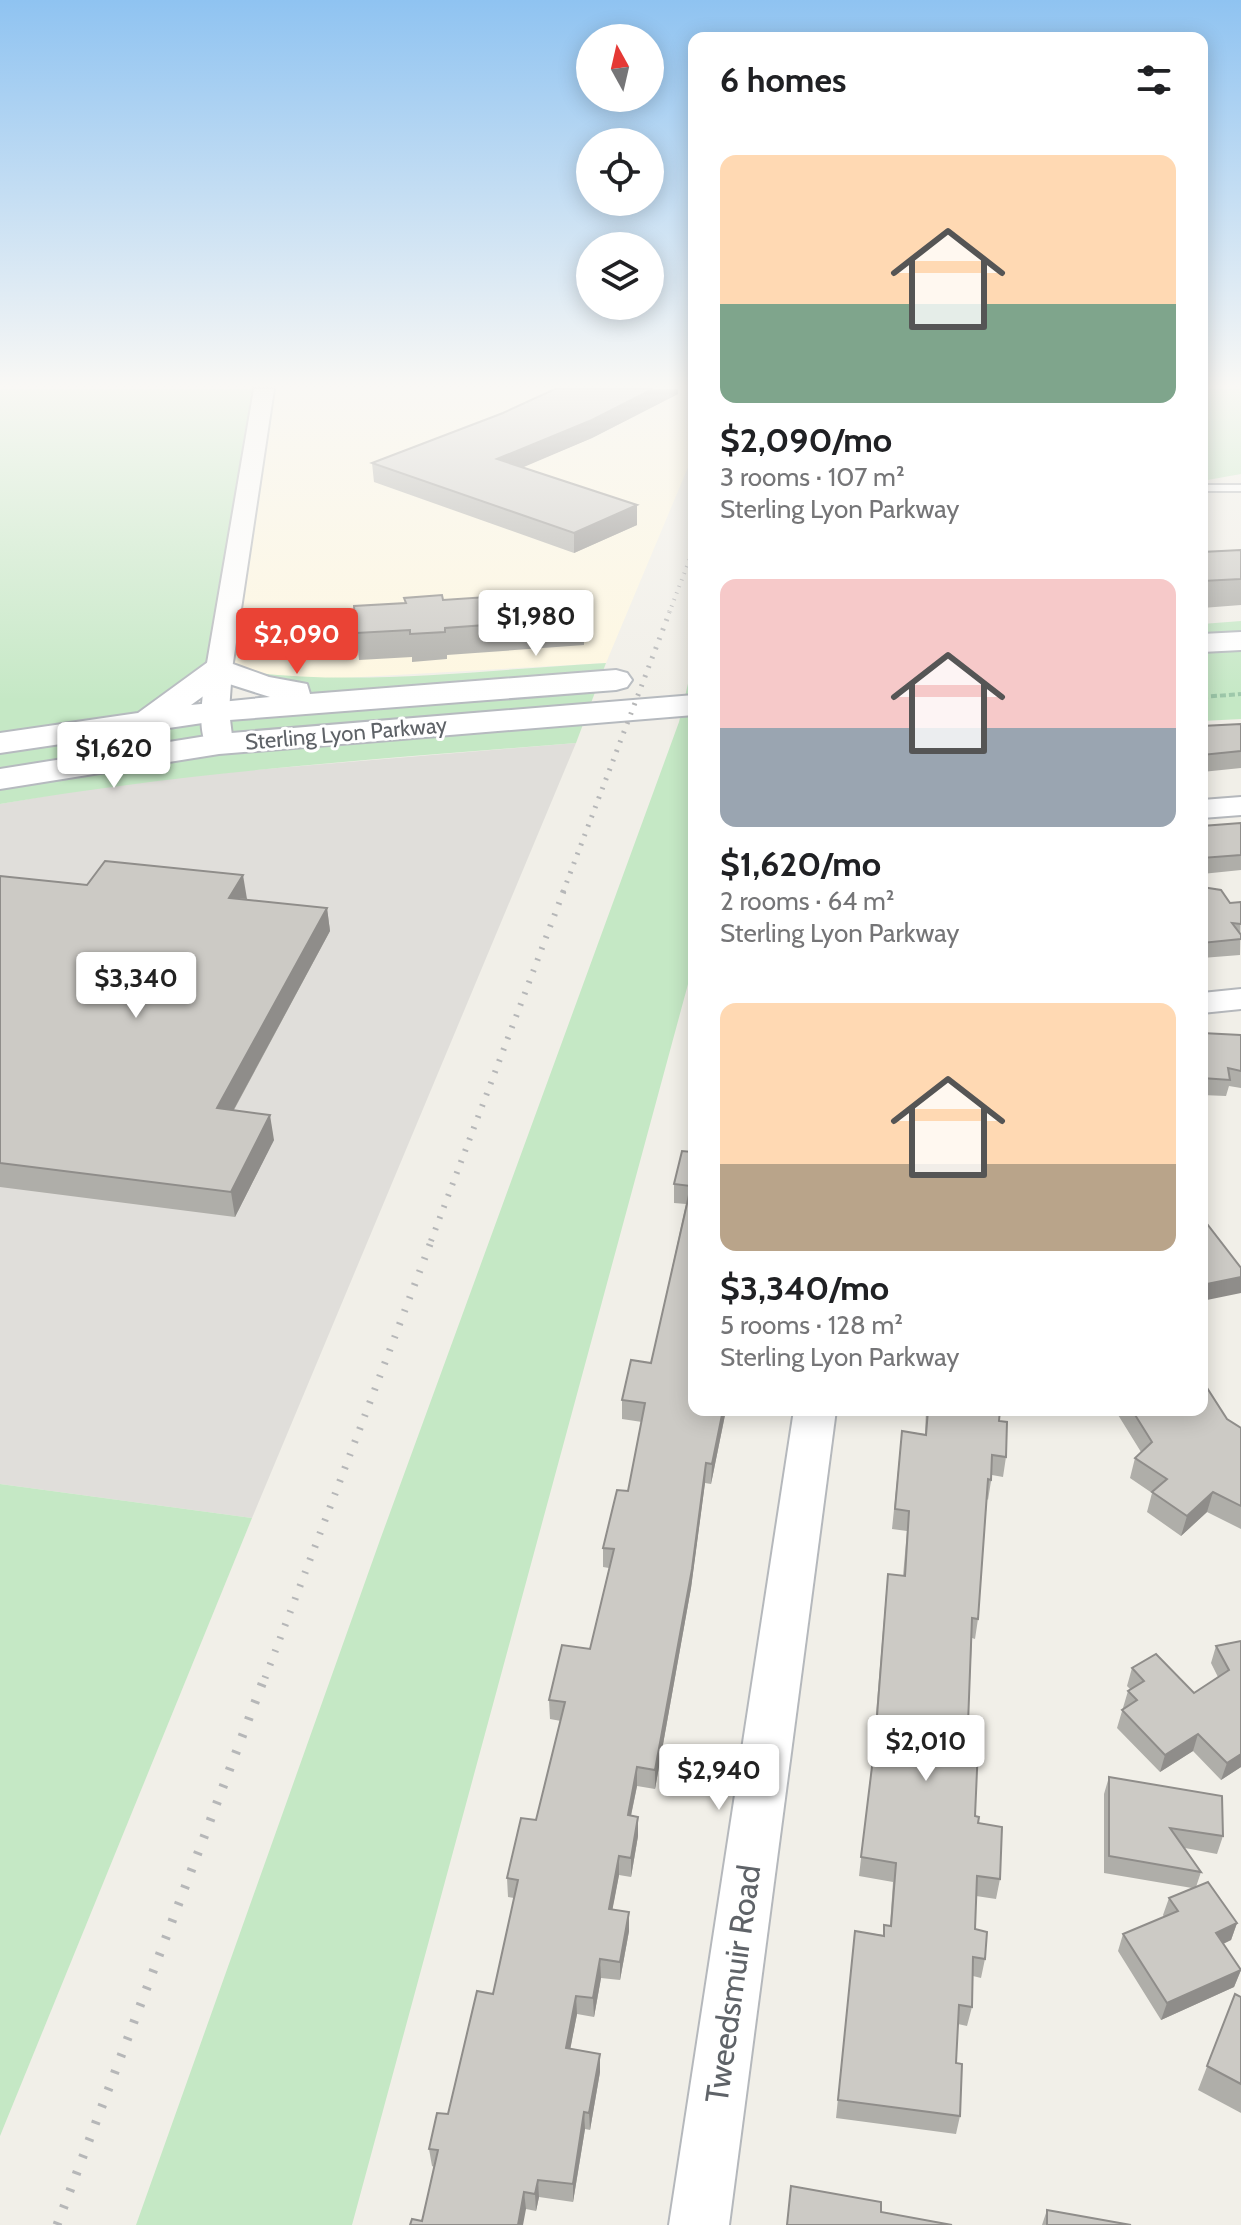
<!DOCTYPE html>
<meta charset="utf-8">
<style>
:root{--surface:#fff;--page:#f6f6f6;--text:#202124;--muted:#757577;--accent:#ea4335}
body{margin:0;font-family:Cabin,sans-serif;background:var(--page);color:var(--text);height:100vh;display:flex;flex-direction:column;font-size:30px;white-space:nowrap}
*{box-sizing:border-box;margin:0}
p{font-size:26px;color:var(--muted)}
.icon{flex:none;width:44px;height:44px;fill:none;stroke:currentColor;stroke-width:2;stroke-linecap:round;stroke-linejoin:round}
.map{position:relative;flex:1;overflow:hidden}
.side{position:absolute;left:688px;top:32px;width:520px;height:1384px;display:flex;flex-direction:column;background:var(--surface);border-radius:16px;box-shadow:0 4px 20px #0003}
.side>*{flex:none}
.needle{width:52px;rotate:352deg}
.fabs{position:absolute;left:576px;top:24px;display:grid;gap:16px}
.fabs a{display:grid;place-items:center;width:88px;height:88px;border-radius:50%;background:var(--surface);box-shadow:0 4px 20px #0003;font-size:40px}
.price{position:absolute;translate:-50% -68px;padding:0 18px;border-radius:8px;background:#fff;color:#222;font-size:26px;line-height:52px;filter:drop-shadow(0 2px 4px #0008)}
.price::after{content:'';position:absolute;left:50%;top:48px;width:24px;height:18px;margin-left:-12px;background:inherit;clip-path:polygon(0 0,100% 0,50% 100%)}
.price.on{background:var(--accent);color:#fff}
ul{padding:0;list-style:none}
li{display:grid;align-content:center;gap:16px;height:424px;padding:0 32px}
li span{display:grid;place-items:center;height:248px;border-radius:16px;color:#555}
li>.icon{margin-inline-start:auto}
span .icon{width:144px;height:144px;fill:#fffc;stroke-width:1}
li b{font-size:34px}
h2{display:flex;justify-content:space-between;align-items:center;height:96px;padding:0 32px;font-size:34px}
.map>svg:first-child{display:block}
</style>
<div class="map">
<svg width="1241" height="2225" viewBox="0 0 1241 2225">
<rect width="100%" height="100%" fill="#f1efe8"/>
<polygon fill="#fef7e0" points="264,389 694,389 694,453 606,663 326,679 274,677 219,669"/>
<polygon fill="#e0deda" points="576,743 252,1518 0,1484 0,804 97,787 229,772"/>
<g fill="#c5e8c5" fill-rule="evenodd">
<path d="M0,389H264L220,668C347,689 478,670 606,663L576,743C383,759 190,771 0,804ZM239,679L266,687L321,694L130,721Z"/>
<polygon points="1202,389 1241,389 1241,474 1202,481"/>
<polygon points="1241,621 1241,719 1202,721 1202,624"/>
<polygon points="694,658 694,962 352,2225 136,2225 380,1540 679,722"/>
<polygon points="0,1484 252,1518 0,2136"/>
</g>
<g fill="none" stroke-linecap="round" stroke-linejoin="round">
<g stroke="#b5b8bc" stroke-width="4">
<rect id="service" x="1202" y="485" width="39" height="6"/>
</g>
<g stroke="#b5b8bc" stroke-width="4">
<g id="minor">
<path d="M254,389H274L232,669L229,711L233,744L229,750H209C195,730 204,692 206,669Z"/>
<polygon points="1241,797 1241,815 1202,818 1202,800"/>
<polygon points="1241,989 1241,1009 1202,1013 1202,993"/>
<polygon points="794,1410 836,1410 729,2225 669,2225"/>
</g>
</g>
<g stroke="#b6babf" stroke-width="4">
<g id="secondary">
<polygon points="1241,632 1241,650 1202,652 1202,634"/>
<path d="M219,659L269,677L307,684L310,694L616,670L627,673L632,680L627,687L616,690L216,721L0,753V733L138,713L208,662ZM223,682L270,697L191,705Z"/>
<polygon points="694,695 694,715 219,754 0,789 0,769 219,734"/>
</g>
</g>
<polyline stroke="#9cc7a9" stroke-width="4" stroke-dasharray="6 3" stroke-linecap="butt" points="1202,697 1241,694"/>
<use href="#service" fill="#fff" fill-rule="evenodd"/>
<use href="#minor" fill="#fff" fill-rule="evenodd"/>
<use href="#secondary" fill="#fff" fill-rule="evenodd"/>
<polyline stroke="#b6b7b8" stroke-width="4" stroke-dasharray="1 6" stroke-linecap="butt" points="669,613 694,548"/>
<polyline stroke="#b6b7b8" stroke-width="5" stroke-dasharray="2 8" stroke-linecap="butt" points="563,892 670,611"/>
<polyline stroke="#b6b7b8" stroke-width="6" stroke-dasharray="2 10" stroke-linecap="butt" points="431,1241 564,890"/>
<polyline stroke="#b6b7b8" stroke-width="7" stroke-dasharray="2 12" stroke-linecap="butt" points="265,1678 432,1239"/>
<polyline stroke="#b6b7b8" stroke-width="9" stroke-dasharray="3 15" stroke-linecap="butt" points="57,2225 265,1676"/>
</g>
<g fill="#afaea9">
<polygon points="678,394 592,438 522,467 637,505 637,525 574,553 374,482 372,463"/>
<polygon points="1241,550 1241,605 1202,608 1202,552"/>
<polygon points="404,598 443,600 584,618 584,645 447,655 447,659 412,662 412,657 359,660 354,606 405,603"/>
<polygon points="1241,724 1241,768 1202,772 1202,727"/>
<polygon points="1241,823 1241,870 1202,874 1202,826"/>
<polygon points="0,876 327,908 330,931 234,1110 274,1140 235,1217 0,1187"/>
<polygon points="1202,887 1230,903 1241,902 1240,955 1202,958"/>
<polygon points="1202,1033 1241,1035 1241,1088 1229,1086 1226,1096 1202,1095"/>
<polygon points="692,1152 694,1410 725,1415 711,1484 705,1483 691,1588 655,1789 637,1786 631,1816 638,1836 631,1877 619,1875 612,1910 629,1931 620,1980 601,1978 594,2017 577,2014 570,2049 600,2072 590,2130 585,2129 573,2202 539,2197 536,2211 526,2209 422,2221 434,2167 432,2166 429,2149 448,2114 493,1994 514,1898 508,1897 507,1878 536,1820 561,1721 550,1719 549,1700 590,1649 609,1568 603,1567 603,1548 628,1491 642,1422 622,1419 622,1400 651,1363 686,1204 674,1203 674,1184"/>
<polygon points="926,1410 1000,1410 999,1421 1006,1457 1003,1477 992,1475 988,1500 987,1499 978,1619 975,1639 972,1638 968,1724 975,1816 1000,1879 996,1899 976,1896 975,1929 985,1959 981,1978 973,1976 972,2007 967,2026 958,2024 956,2063 960,2116 956,2134 836,2118 855,1931 883,1935 884,1925 890,1926 893,1882 859,1876 872,1762 886,1594 888,1574 903,1576 907,1531 892,1529 902,1431 925,1434"/>
<polygon points="1115,1410 1202,1410 1227,1419 1241,1428 1241,1529 1207,1512 1181,1536 1147,1512 1152,1493 1130,1478 1135,1458 1141,1452"/>
<polygon points="1241,1641 1241,1767 1221,1780 1193,1751 1160,1772 1117,1728 1128,1691 1131,1690 1127,1686 1132,1668 1194,1693 1218,1677 1211,1663 1216,1646"/>
<polygon points="1109,1777 1223,1836 1217,1854 1185,1848 1201,1872 1196,1887 1237,1923 1231,1940 1223,1944 1241,1970 1234,1987 1161,2020 1118,1951 1123,1934 1164,1917 1163,1915 1169,1898 1192,1888 1104,1873 1104,1794"/>
<polygon points="1235,1994 1241,1997 1241,2113 1198,2090"/>
<polygon points="1047,2210 1131,2225 1042,2225"/>
</g>
<g fill="#8f8d8a">
<polygon points="653,389 678,389 678,394 592,438 498,478 497,459"/>
<polygon points="637,505 637,525 574,553 574,533"/>
<polygon points="243,875 247,899 229,898"/>
<polygon points="327,908 330,931 221,1133 217,1108"/>
<polygon points="270,1115 274,1140 235,1217 231,1192"/>
<polygon points="1241,1277 1241,1293 1202,1301 1202,1285"/>
<polygon points="723,1410 725,1410 725,1415 711,1484 712,1464"/>
<polygon points="706,1463 705,1483 691,1588 655,1789 655,1770"/>
<polygon points="1213,1492 1207,1512 1181,1536 1187,1516"/>
<polygon points="1198,1734 1193,1751 1160,1772 1165,1755"/>
<polygon points="1241,1754 1241,1767 1221,1780 1227,1763"/>
<polygon points="637,1767 637,1786 627,1834 628,1815"/>
<polygon points="638,1817 638,1836 631,1877 631,1858"/>
<polygon points="619,1856 619,1875 609,1928 609,1909"/>
<polygon points="629,1912 629,1931 620,1980 620,1962"/>
<polygon points="1237,1923 1231,1940 1210,1950 1216,1933"/>
<polygon points="600,1959 601,1978 594,2017 593,1998"/>
<polygon points="1241,1970 1234,1987 1161,2020 1167,2003"/>
<polygon points="576,1996 577,2014 567,2066 566,2048"/>
<polygon points="600,2054 600,2072 590,2130 589,2113"/>
<polygon points="584,2112 585,2129 573,2202 573,2184"/>
<polygon points="538,2180 539,2197 536,2211 535,2194"/>
<polygon points="524,2192 526,2209 523,2225 518,2225"/>
</g>
<g fill="#cccac5" stroke="#8f8d8a" stroke-width="2">
<polygon points="555,389 653,389 592,420 497,459 637,505 574,533 372,463 503,413"/>
<polygon points="1241,550 1241,579 1202,581 1202,552"/>
<polygon points="577,591 584,618 445,628 445,632 410,634 410,630 356,633 354,606 406,603 404,598 442,595 443,600"/>
<polygon points="1241,724 1241,751 1202,755 1202,726"/>
<polygon points="1241,823 1241,855 1202,858 1202,826"/>
<polygon points="105,861 243,875 229,898 327,908 217,1108 270,1115 231,1192 0,1163 0,876 87,885"/>
<polygon points="1202,887 1221,890 1230,903 1241,902 1241,924 1232,923 1241,935 1241,939 1202,943"/>
<polygon points="1202,1033 1241,1035 1241,1071 1228,1068 1230,1080 1202,1078"/>
<polygon points="694,1144 694,1410 723,1410 712,1464 706,1463 692,1569 655,1770 637,1767 628,1815 638,1817 631,1858 619,1856 609,1909 629,1912 620,1962 600,1959 593,1998 576,1996 566,2048 600,2054 589,2113 584,2112 573,2184 538,2180 535,2194 524,2192 518,2225 410,2225 412,2219 422,2221 438,2150 429,2149 437,2113 448,2114 477,1991 493,1994 518,1880 507,1878 521,1818 536,1820 565,1702 549,1700 562,1645 590,1649 614,1549 603,1548 617,1490 628,1491 645,1403 622,1400 631,1360 651,1363 691,1186 674,1184 682,1151 692,1152"/>
<polygon points="1202,1220 1204,1220 1241,1268 1241,1277 1202,1285"/>
<polygon points="1202,1380 1227,1419 1241,1428 1241,1506 1213,1492 1187,1516 1152,1492 1167,1479 1135,1458 1152,1442 1132,1410 1202,1410"/>
<polygon points="928,1410 1000,1410 999,1421 1007,1422 1006,1457 992,1455 991,1480 988,1479 978,1619 972,1618 968,1724 979,1725 975,1816 979,1817 978,1823 1002,1827 1000,1879 977,1876 975,1929 987,1932 985,1959 973,1957 972,2007 959,2005 956,2063 962,2064 960,2116 838,2100 855,1931 884,1936 884,1925 891,1926 896,1863 861,1857 875,1742 888,1574 905,1576 909,1511 895,1509 902,1431 926,1435"/>
<polygon points="1241,1641 1241,1754 1227,1763 1198,1734 1165,1755 1122,1710 1137,1700 1128,1691 1144,1681 1132,1668 1156,1654 1194,1693 1229,1670 1216,1646"/>
<polygon points="1109,1777 1222,1796 1223,1836 1170,1828 1201,1872 1109,1856"/>
<polygon points="1208,1882 1237,1923 1216,1933 1241,1970 1167,2003 1123,1934 1178,1911 1169,1898"/>
<polygon points="1235,1994 1241,1997 1241,2084 1207,2066"/>
<polygon points="791,2186 881,2202 881,2212 952,2225 787,2225"/>
<polygon points="1047,2210 1131,2225 1047,2225"/>
</g>
<linearGradient id="sky" x2="0" y2="1"><stop stop-color="#8fc3f1"/><stop offset="0.55" stop-color="#f9f8f5"/><stop offset="1" stop-color="#f9f8f5" stop-opacity="0"/></linearGradient>
<rect width="1241" height="701" fill="url(#sky)"/>
<g text-anchor="middle" stroke-width="6" stroke-linejoin="round" paint-order="stroke">
<g font-size="22" fill="#5f6368" stroke="#fff">
<text transform="translate(346 733) rotate(-5)" y="8">Sterling Lyon Parkway</text>
</g>
<g font-size="32" fill="#5f6368" stroke="#fff">
<text transform="translate(733 1984) rotate(-82)" y="11">Tweedsmuir Road</text>
</g>
</g>
</svg>
<div class="fabs">
<a><svg class="needle" viewBox="-14 -14 28 28"><path d="M0-13l5 13h-10z" fill="#e53935"/><path d="M0 13l5-13h-10z" fill="#757577"/></svg></a>
<a><svg class="icon" aria-label="locate" viewBox="0 0 24 24"><circle cx="12" cy="12" r="6"/><path d="M12 2v4M12 18v4M2 12h4M18 12h4"/></svg></a>
<a><svg class="icon" aria-label="layers" viewBox="0 0 24 24"><path d="M12 4l9 5-9 5-9-5zM3 14l9 5 9-5"/></svg></a>
</div>
<b class="price" style="left:536px;top:658px">$1,980</b>
<b class="price on" style="left:297px;top:676px">$2,090</b>
<b class="price" style="left:114px;top:790px">$1,620</b>
<b class="price" style="left:136px;top:1020px">$3,340</b>
<b class="price" style="left:926px;top:1783px">$2,010</b>
<b class="price" style="left:719px;top:1812px">$2,940</b>
<section class="side">
<h2>6 homes<svg class="icon" aria-label="filters" viewBox="0 0 24 24"><path d="M4 7h16M4 17h16"/><circle cx="9" cy="7" r="2"/><circle cx="15" cy="17" r="2"/></svg></h2>
<ul>
<li><span style="background:linear-gradient(#ffd9b3 60%,#7fa58c 0)"><svg class="icon" aria-label="home" viewBox="0 0 24 24"><path d="M3 11l9-7 9 7M6 9v11h12V9"/></svg></span><div><b>$2,090/mo</b><p>3 rooms · 107 m²</p><p>Sterling Lyon Parkway</p></div></li>
<li><span style="background:linear-gradient(#f6c9c9 60%,#9aa5b1 0)"><svg class="icon" aria-label="home" viewBox="0 0 24 24"><path d="M3 11l9-7 9 7M6 9v11h12V9"/></svg></span><div><b>$1,620/mo</b><p>2 rooms · 64 m²</p><p>Sterling Lyon Parkway</p></div></li>
<li><span style="background:linear-gradient(#ffd9b3 65%,#b9a48a 0)"><svg class="icon" aria-label="home" viewBox="0 0 24 24"><path d="M3 11l9-7 9 7M6 9v11h12V9"/></svg></span><div><b>$3,340/mo</b><p>5 rooms · 128 m²</p><p>Sterling Lyon Parkway</p></div></li>
</ul>
</section>
</div>
